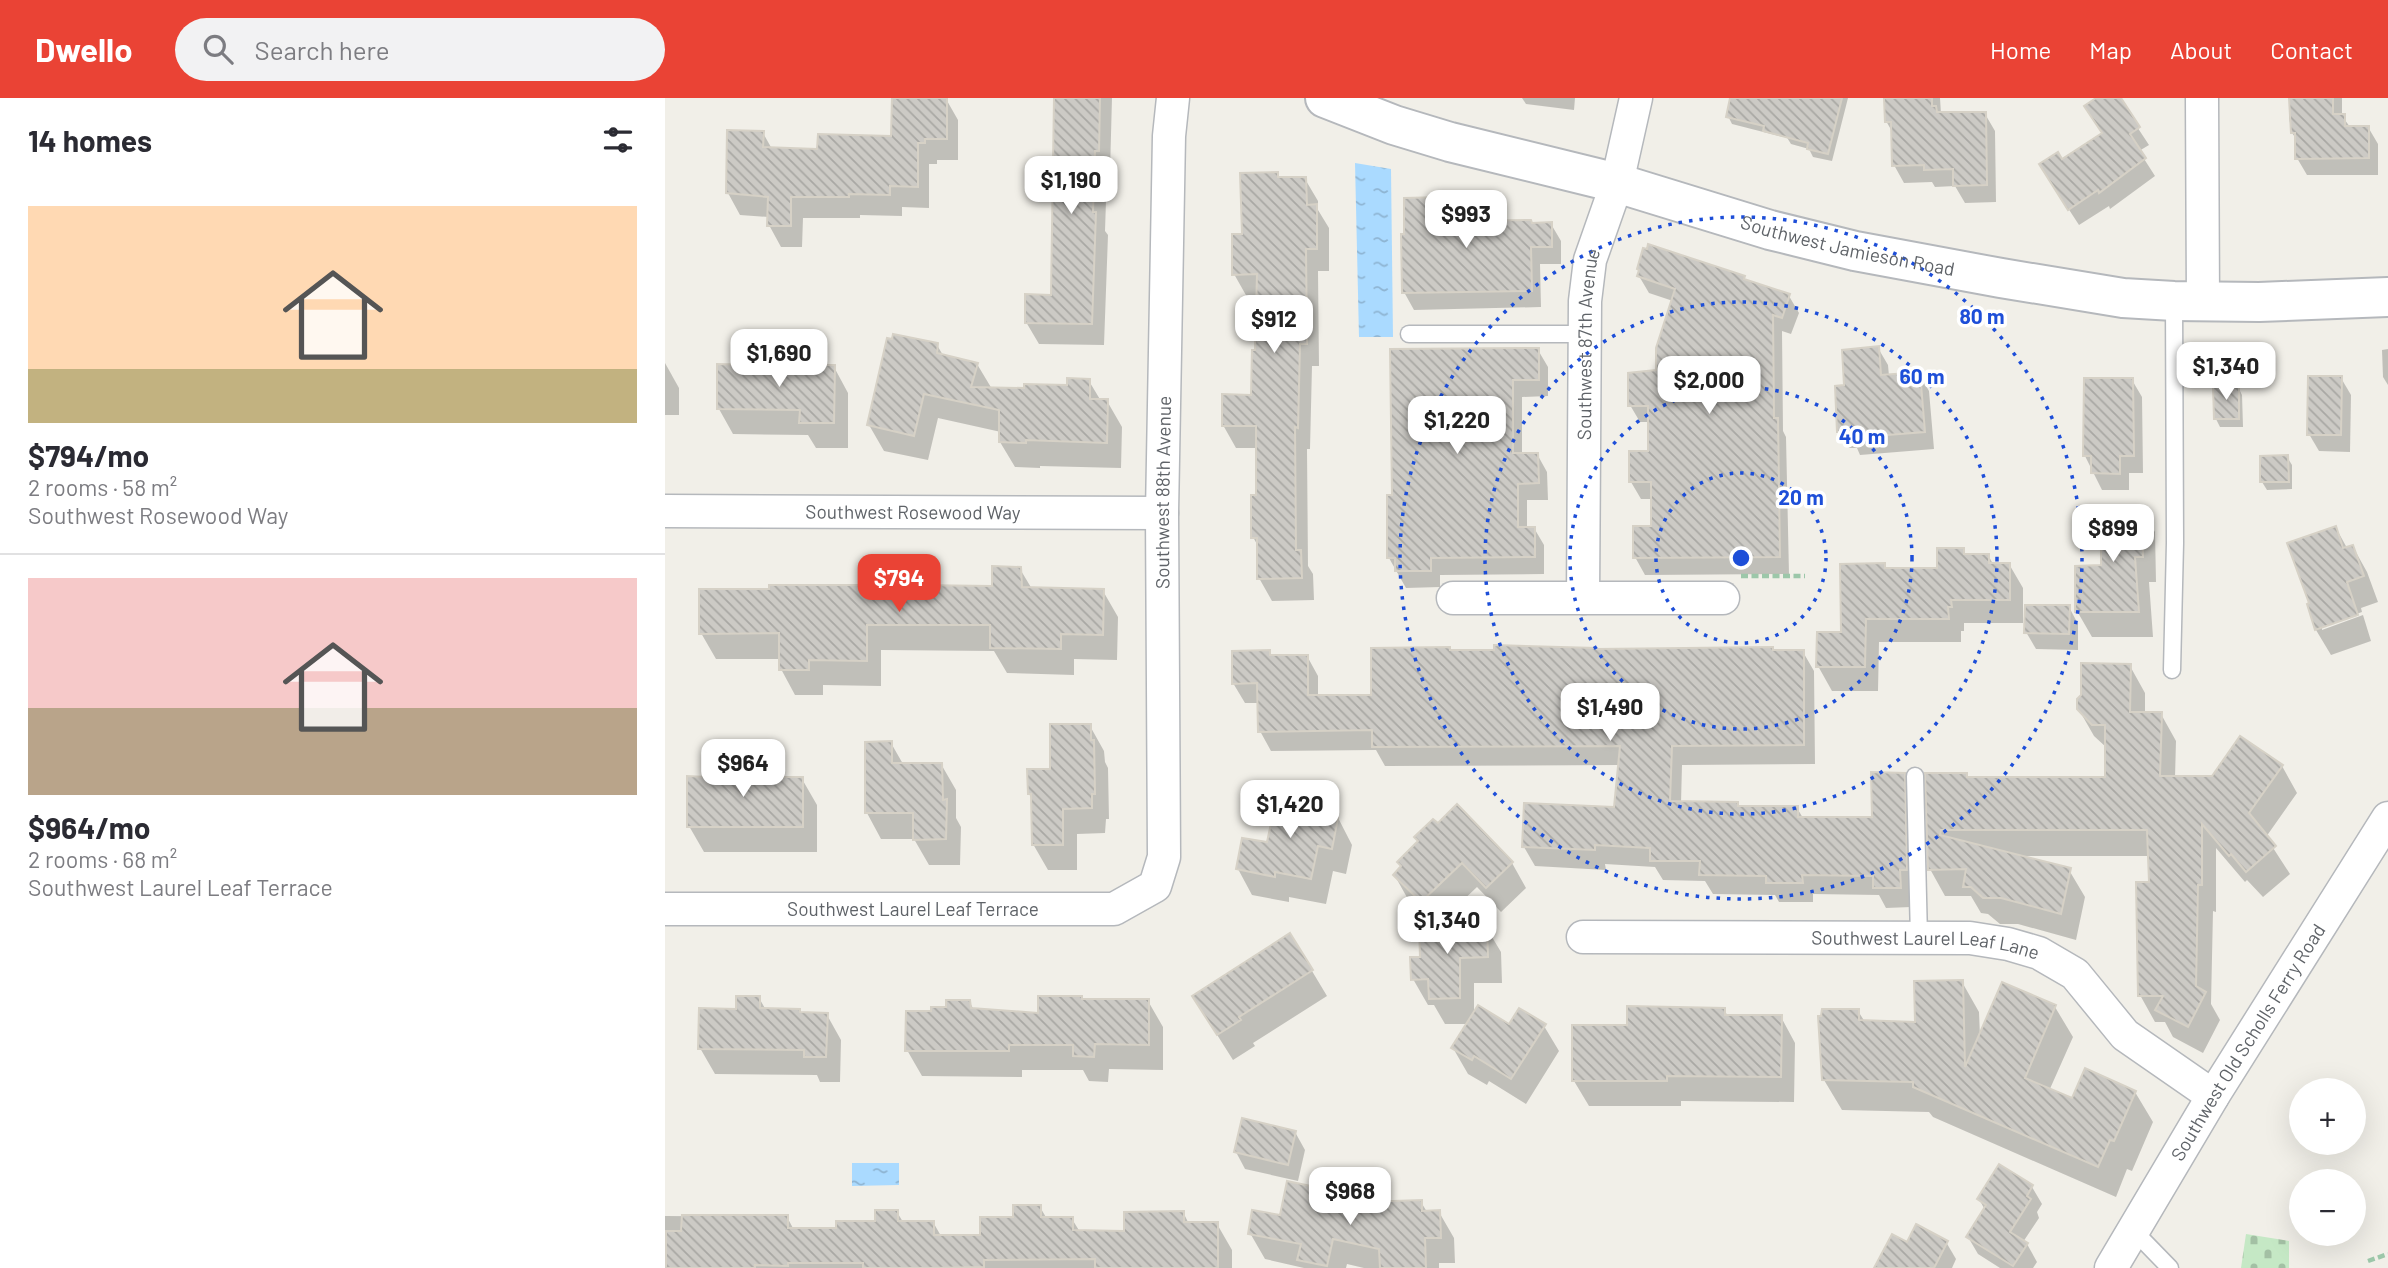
<!DOCTYPE html>
<meta charset="utf-8">
<style>
:root{--surface:#fff;--page:#f2f2f3;--text:#2b2b33;--muted:#7c7c81;--line:#e1e1e2;--accent:#ea4335}
body{margin:0;font-family:Barlow,sans-serif;background:var(--page);color:var(--text);height:100vh;display:flex;flex-direction:column;font-size:26px;white-space:nowrap}
*{box-sizing:border-box;margin:0}
p{font-size:23px;color:var(--muted)}
.icon{flex:none;width:38px;height:38px;fill:none;stroke:currentColor;stroke-width:2;stroke-linecap:round;stroke-linejoin:round}
.map{position:relative;flex:1;overflow:hidden}
.side{display:flex;flex-direction:column;background:var(--surface);width:665px}
.side>*{flex:none}
.tools{position:absolute;left:1624px;top:980px;display:grid;gap:14px}
.tools a{display:grid;place-items:center;width:77px;height:77px;border-radius:50%;background:var(--surface);box-shadow:0 7px 28px #0002;font-size:35px}
.price{position:absolute;translate:-50% -60px;padding:0 16px;border-radius:14px;background:#fff;color:#222;font-size:23px;line-height:46px;filter:drop-shadow(0 2px 4px #0008)}
.price::after{content:'';position:absolute;left:50%;top:42px;width:21px;height:16px;margin-left:-10px;background:inherit;clip-path:polygon(0 0,100% 0,50% 100%)}
.price.active{background:var(--accent);color:#fff}
ul{padding:0;list-style:none}
li{display:grid;align-content:center;gap:14px;height:371px;padding:0 28px}
li+li{border-top:2px solid var(--line)}
li span{display:grid;place-items:center;height:217px;border-radius:0px;color:#555}
li>.icon{margin-inline-start:auto}
span .icon{width:126px;height:126px;fill:#fffc;stroke-width:1}
li b{font-size:30px}
h2{display:flex;justify-content:space-between;align-items:center;height:84px;padding:0 28px;font-size:30px}
header{display:flex;align-items:center;gap:42px;box-sizing:border-box;height:98px;padding:0 35px;background:var(--accent);color:#fff}
header strong{font-size:33px}
nav{display:flex;gap:38px;margin-inline-start:auto;font-size:24px}
.search{width:490px;height:63px;background:var(--page);display:flex;align-items:center;gap:18px;box-sizing:border-box;padding:0 24px;border-radius:38px;color:var(--muted);font-size:26px}
main{display:flex;flex:1;min-height:0}
.map>svg:first-child{display:block}
</style>
<header>
<strong>Dwello</strong>
<div class="search"><svg class="icon" aria-label="search" viewBox="0 0 24 24"><circle cx="10" cy="10" r="6"/><path d="M15 15l6 6"/></svg>Search here</div>
<nav><a>Home</a><a>Map</a><a>About</a><a>Contact</a></nav>
</header>
<main>
<section class="side">
<h2>14 homes<svg class="icon" aria-label="filters" viewBox="0 0 24 24"><path d="M4 7h16M4 17h16"/><circle cx="9" cy="7" r="2"/><circle cx="15" cy="17" r="2"/></svg></h2>
<ul>
<li><span style="background:linear-gradient(#ffd9b3 75%,#c2b280 0)"><svg class="icon" aria-label="home" viewBox="0 0 24 24"><path d="M3 11l9-7 9 7M6 9v11h12V9"/></svg></span><div><b>$794/mo</b><p>2 rooms · 58 m²</p><p>Southwest Rosewood Way</p></div></li>
<li><span style="background:linear-gradient(#f6c9c9 60%,#b9a48a 0)"><svg class="icon" aria-label="home" viewBox="0 0 24 24"><path d="M3 11l9-7 9 7M6 9v11h12V9"/></svg></span><div><b>$964/mo</b><p>2 rooms · 68 m²</p><p>Southwest Laurel Leaf Terrace</p></div></li>
</ul>
</section>
<div class="map">
<svg width="1723" height="1170" viewBox="0 0 1723 1170">
<defs>
<pattern id="cemetery-stones" width="16" height="16" patternUnits="userSpaceOnUse" patternTransform="scale(1.75)"><rect width="16" height="16" fill="#c5e8c5"/><path d="M2 7V4a2 2 0 0 1 4 0v3zM10 15v-3a2 2 0 0 1 4 0v3z" fill="#a3c0a4"/></pattern>
<pattern id="water-ripples" width="26" height="14" patternUnits="userSpaceOnUse" patternTransform="scale(1.75)"><rect width="26" height="14" fill="#aadaff"/><path d="M2 4q2-2 4 0t4 0M15 11q2-2 4 0t4 0" fill="none" stroke="#8eb4d2"/></pattern>
<pattern id="building-back-hatch" width="6" height="6" patternUnits="userSpaceOnUse" patternTransform="scale(1.75)"><rect width="6" height="6" fill="#cccac5"/><path d="M-1 5l2 2M0 0l6 6M5-1l2 2" fill="none" stroke="#a9a8a4"/></pattern>
</defs>
<rect width="100%" height="100%" fill="#f1efe8"/>
<polygon fill="url(#cemetery-stones)" points="1581,1136 1624,1143 1624,1170 1576,1170"/>
<g fill="url(#water-ripples)">
<polygon points="690,65 726,71 728,239 694,239"/>
<polygon points="187,1065 234,1065 234,1087 187,1088"/>
</g>
<g fill="#0003">
<polygon points="392,0 447,0 445,74 442,73 440,133 443,137 439,247 374,246 361,224 387,199"/>
<polygon points="857,0 910,0 909,12 861,6"/>
<polygon points="1067,0 1112,0 1118,39 1067,26 1063,18"/>
<polygon points="1131,0 1183,0 1167,63 1148,59 1144,51 1126,46 1121,38"/>
<polygon points="1221,0 1275,0 1276,16 1320,16 1330,33 1331,104 1300,105 1290,88 1270,89 1267,84 1239,85 1229,67 1228,35 1221,23"/>
<polygon points="1435,0 1453,0 1484,47 1474,53 1490,78 1445,111 1444,108 1414,127 1386,84 1397,64 1438,36"/>
<polygon points="1624,0 1677,0 1677,18 1685,29 1703,29 1713,46 1713,77 1642,77 1632,60 1632,42 1627,35 1624,20"/>
<polygon points="281,1 293,22 293,62 272,62 272,66 264,66 264,110 237,109 237,118 195,117 195,120 138,120 137,149 116,149 104,127 104,119 75,117 63,95 98,35 107,51 154,53 227,40"/>
<polygon points="612,76 615,81 640,81 653,103 653,112 664,130 664,173 653,173 654,268 647,268 645,351 642,351 643,468 648,476 649,502 607,503 594,480 594,450 588,439 592,399 592,350 571,350 558,327 587,299 592,254 593,199 582,199 569,176 579,137"/>
<polygon points="777,101 780,106 799,106 809,125 886,126 896,143 896,166 875,166 876,209 749,212 739,194"/>
<polygon points="974,178 1079,179 1081,184 1124,198 1134,215 1126,236 1117,233 1118,333 1121,339 1124,476 980,477 970,459 988,430 988,401 976,401 966,384 985,355 985,324 975,324 965,307 993,273 1008,203 984,195"/>
<polygon points="272,247 279,259 312,266 327,291 403,289 424,283 436,303 442,303 457,329 456,370 375,368 375,370 350,369 335,344 336,334 273,320 263,362 219,353 204,327"/>
<polygon points="1213,250 1223,267 1224,278 1254,276 1264,293 1269,351 1195,357 1192,350 1184,350 1174,333 1181,289"/>
<polygon points="1723,251 1723,287 1718,279 1717,252"/>
<polygon points="873,252 883,269 883,298 857,299 857,357 872,356 882,374 883,402 862,402 862,430 869,430 879,447 879,476 775,477 775,489 741,490 724,460 728,399"/>
<polygon points="120,263 123,269 169,269 183,295 183,350 151,350 143,337 68,336 54,311 96,269"/>
<polygon points="0,265 14,290 14,317 0,317"/>
<polygon points="1676,280 1686,297 1685,354 1654,353 1644,336"/>
<polygon points="1467,282 1477,299 1478,375 1464,375 1464,392 1437,392 1420,358"/>
<polygon points="1573,289 1577,297 1578,329 1555,329 1551,321"/>
<polygon points="1622,359 1627,367 1627,391 1602,392 1597,384"/>
<polygon points="1476,409 1490,434 1491,484 1484,484 1488,539 1427,539 1412,513"/>
<polygon points="1671,430 1682,450 1688,449 1702,474 1713,504 1696,510 1697,514 1657,528 1657,532 1698,517 1706,543 1666,557 1651,532 1644,507"/>
<polygon points="1298,452 1301,457 1323,457 1328,466 1344,466 1358,490 1358,525 1299,525 1299,533 1296,533 1296,544 1214,544 1213,593 1167,593 1153,568 1178,536 1219,467 1222,472 1274,472"/>
<polygon points="355,471 367,491 438,493 453,519 452,562 409,561 409,577 342,575 329,553 216,552 216,588 158,587 158,597 130,597 116,571 116,561 51,561 36,535 249,482 252,489 328,490"/>
<polygon points="1404,509 1413,526 1413,552 1371,551 1361,534"/>
<polygon points="784,550 787,554 930,551 1138,554 1149,573 1150,666 1017,667 1016,705 1074,710 1132,710 1138,720 1208,721 1239,676 1251,696 1246,809 1221,810 1214,797 1148,796 1148,804 1114,804 1110,797 1048,796 1040,783 998,782 990,769 940,766 941,772 870,768 859,749 951,711 955,667 720,668 711,652 606,653 595,633 594,605 580,605 568,585 604,554 607,559 642,558 653,578 653,599 708,599"/>
<polygon points="1465,568 1480,595 1480,616 1496,616 1511,643 1510,680 1548,680 1617,668 1632,695 1601,739 1625,776 1598,799 1582,782 1580,784 1551,750 1551,814 1548,813 1546,906 1555,922 1538,955 1508,939 1500,924 1490,924 1475,897 1486,786 1484,758 1357,758 1404,772 1420,799 1411,842 1353,826 1335,826 1323,816 1316,815 1306,798 1280,798 1265,771 1261,676 1301,676 1303,681 1442,680 1442,650 1429,638 1413,610"/>
<polygon points="425,628 439,653 440,664 443,670 444,721 441,721 440,735 412,736 412,772 383,772 368,746 367,701 364,696 387,673"/>
<polygon points="226,645 238,666 276,666 291,692 291,720 296,729 295,767 264,767 249,741 216,741 202,715"/>
<polygon points="82,667 90,681 137,681 152,707 152,754 39,754 24,728 44,681"/>
<polygon points="668,710 687,747 681,776 668,773 661,806 624,799 624,804 587,797 573,771 603,746"/>
<polygon points="754,744 847,765 861,790 836,814 812,789 771,828 744,803 730,778"/>
<polygon points="821,829 836,854 837,885 809,885 809,917 845,929 879,928 894,953 861,1006 824,983 822,987 803,976 788,950 804,926 780,926 769,907 763,907 748,881 757,861"/>
<polygon points="647,873 662,898 588,945 590,948 568,962 544,924"/>
<polygon points="1297,884 1314,914 1315,939 1390,909 1408,939 1384,993 1408,1003 1470,994 1488,1024 1467,1073 1462,1071 1451,1099 1268,1019 1264,1014 1177,1012 1159,982 1193,913 1200,924 1252,925"/>
<polygon points="94,900 101,912 134,912 136,916 162,917 176,942 175,984 155,984 152,977 50,976 35,950"/>
<polygon points="304,903 309,912 374,917 418,903 483,903 498,929 498,972 444,971 443,984 424,983 418,972 357,972 357,979 257,978 242,952 268,915"/>
<polygon points="1059,912 1063,918 1116,919 1130,945 1129,1004 1016,1003 1016,1008 924,1008 909,983 964,929"/>
<polygon points="630,1034 640,1052 633,1083 580,1071 571,1054"/>
<polygon points="645,1089 647,1093 669,1098 674,1107 756,1104 762,1114 774,1114 789,1140 790,1165 774,1165 774,1170 699,1170 682,1166 681,1170 639,1170 600,1161 585,1135 616,1119"/>
<polygon points="1367,1089 1377,1106 1372,1114 1374,1120 1358,1144 1362,1146 1372,1164 1368,1170 1335,1170 1313,1156 1303,1139 1320,1112 1314,1101"/>
<polygon points="375,1109 382,1121 407,1121 415,1134 461,1135 518,1114 524,1126 552,1126 567,1152 567,1170 0,1170 0,1118 122,1119 129,1132 173,1132 212,1124 232,1114 238,1124 268,1124 276,1138 317,1138"/>
<polygon points="1281,1144 1291,1161 1287,1170 1211,1170 1243,1146"/>
</g>
<g fill="url(#building-back-hatch)" stroke="#d6d1c6" stroke-width="2">
<polygon points="227,0 282,0 282,41 260,41 260,45 253,45 253,89 225,88 225,97 184,96 184,99 126,99 126,128 102,128 103,99 61,95 62,32 99,33 98,49 152,51 153,36 226,38"/>
<polygon points="389,0 435,0 434,53 430,53 428,114 431,114 427,226 360,225 360,196 386,197"/>
<polygon points="1065,0 1177,0 1163,56 1142,51 1143,45 1098,33 1099,28 1061,19"/>
<polygon points="1219,0 1267,0 1267,8 1271,8 1272,14 1321,14 1322,87 1288,88 1288,71 1259,72 1259,67 1227,68 1226,24 1220,24"/>
<polygon points="1431,0 1456,0 1475,29 1465,36 1481,60 1434,95 1433,92 1403,112 1374,66 1393,54 1397,61 1437,35 1419,8"/>
<polygon points="1624,0 1668,0 1668,16 1680,16 1680,28 1704,28 1704,60 1630,61 1630,35 1626,35"/>
<polygon points="613,74 613,79 641,79 642,107 652,106 652,151 641,151 642,246 635,246 633,330 630,329 631,452 636,452 637,480 592,481 592,440 586,440 586,397 591,397 591,328 557,328 557,296 586,297 587,252 590,252 592,176 567,177 567,136 577,136 575,75"/>
<polygon points="778,99 778,104 800,104 800,123 866,122 867,125 887,124 887,149 866,149 867,193 737,195 736,136 739,136 739,100"/>
<polygon points="983,146 1080,178 1079,181 1125,196 1117,220 1108,217 1109,320 1113,320 1115,459 968,460 968,428 986,428 986,384 964,384 964,353 983,353 983,308 963,308 963,275 991,272 991,250 1010,191 972,178 974,172 972,171 978,150 982,151"/>
<polygon points="228,236 273,245 272,255 313,265 306,289 359,290 359,286 402,287 402,280 425,281 425,301 443,301 442,345 361,342 361,345 334,344 334,312 259,296 249,338 202,327 222,240 227,241"/>
<polygon points="1214,248 1216,277 1255,274 1260,334 1184,340 1183,334 1172,334 1170,288 1179,287 1177,252"/>
<polygon points="874,250 874,282 848,282 848,355 873,355 874,385 853,386 853,429 870,429 870,459 766,460 766,473 730,473 730,460 722,460 722,397 727,397 725,251"/>
<polygon points="95,260 121,261 120,267 170,267 169,325 134,325 135,312 52,311 52,266 94,267"/>
<polygon points="1643,278 1677,278 1676,337 1642,337"/>
<polygon points="1419,280 1468,280 1469,358 1455,358 1455,376 1426,375 1426,358 1418,358"/>
<polygon points="1574,287 1574,321 1549,321 1548,288"/>
<polygon points="1623,357 1624,384 1595,384 1595,358"/>
<polygon points="1436,407 1477,407 1478,459 1470,459 1474,514 1410,514 1410,468 1436,467"/>
<polygon points="1671,428 1678,450 1688,447 1699,478 1682,484 1693,517 1650,532 1642,506 1644,505 1622,445"/>
<polygon points="1272,450 1299,450 1299,456 1324,456 1324,465 1345,465 1345,502 1286,502 1287,509 1283,509 1284,521 1201,521 1200,569 1151,569 1152,534 1176,534 1175,466 1220,465 1220,470 1272,470"/>
<polygon points="327,468 356,469 357,489 439,491 438,537 396,536 396,551 325,550 325,527 202,527 202,563 144,562 144,572 114,572 114,535 34,536 34,491 104,491 104,487 218,487 217,481 250,481 249,487 327,488"/>
<polygon points="1360,507 1405,507 1404,536 1359,535"/>
<polygon points="829,547 931,550 931,551 1108,549 1108,552 1139,552 1139,647 1007,648 1005,703 1073,704 1073,708 1133,708 1133,719 1207,719 1206,674 1240,675 1242,772 1235,772 1236,790 1208,790 1208,778 1137,777 1138,785 1101,785 1101,778 1034,777 1035,763 985,763 985,750 930,747 930,752 857,749 859,705 949,709 955,648 707,649 707,632 593,634 592,585 567,586 567,553 605,552 605,557 643,557 643,597 706,597 706,550 785,549 785,552 829,552"/>
<polygon points="1416,565 1466,566 1465,614 1497,614 1495,678 1547,678 1575,638 1618,667 1584,715 1611,748 1581,774 1566,756 1564,758 1537,726 1537,787 1533,787 1531,888 1541,894 1523,929 1490,912 1498,898 1473,898 1471,784 1484,784 1482,732 1276,732 1275,737 1406,770 1396,816 1336,800 1318,800 1306,789 1298,789 1301,771 1263,772 1260,675 1302,675 1302,679 1440,679 1440,627 1427,627 1412,611 1412,601 1416,597"/>
<polygon points="385,626 426,626 426,642 429,642 430,696 427,696 427,710 398,711 398,747 367,747 366,696 363,696 362,671 385,671"/>
<polygon points="227,643 227,665 277,665 278,702 282,701 281,741 248,742 248,715 200,715 200,644"/>
<polygon points="42,666 83,666 84,679 138,679 138,729 22,729 22,678 42,679"/>
<polygon points="612,697 669,709 667,718 673,720 667,751 653,748 646,781 610,774 610,779 571,771 577,740 602,744"/>
<polygon points="792,706 848,764 821,790 797,765 756,804 728,777 736,768 732,764 753,743 749,739 768,721 773,725"/>
<polygon points="822,827 823,859 795,860 795,900 764,901 763,881 746,882 745,859 755,859 754,828"/>
<polygon points="625,835 648,872 574,919 576,922 552,937 527,898"/>
<polygon points="1298,882 1300,969 1337,884 1391,907 1360,980 1407,1000 1420,970 1471,993 1449,1043 1445,1042 1433,1069 1248,989 1248,984 1157,982 1153,918 1156,918 1157,911 1194,911 1194,922 1250,924 1249,883"/>
<polygon points="71,898 95,898 95,910 135,911 135,914 163,915 161,959 139,959 139,952 33,951 34,910 71,911"/>
<polygon points="373,898 417,898 417,901 484,901 484,947 430,946 429,959 408,958 408,947 344,947 344,953 240,953 241,913 266,913 266,909 281,909 281,902 305,902 306,910 373,915"/>
<polygon points="813,907 844,926 854,910 881,926 846,981 809,958 807,962 786,950"/>
<polygon points="962,908 1060,910 1060,917 1117,917 1116,979 1002,978 1002,983 907,983 907,927 962,927"/>
<polygon points="577,1020 631,1033 623,1067 569,1054"/>
<polygon points="1334,1066 1368,1087 1362,1098 1366,1101 1345,1134 1363,1145 1348,1168 1301,1139 1321,1107 1312,1101"/>
<polygon points="622,1083 646,1088 645,1091 670,1096 667,1105 757,1102 757,1113 775,1112 776,1140 760,1140 761,1170 715,1170 714,1151 668,1141 662,1168 632,1162 636,1146 583,1136 587,1112 615,1117"/>
<polygon points="348,1107 376,1107 376,1119 408,1119 408,1132 459,1133 459,1114 519,1113 519,1124 553,1124 553,1170 430,1170 430,1161 319,1162 319,1169 269,1170 198,1170 198,1165 123,1165 123,1168 90,1167 90,1170 1,1170 1,1133 16,1133 17,1117 123,1117 123,1130 171,1130 171,1123 210,1123 210,1112 233,1112 233,1123 269,1123 269,1137 315,1137 315,1119 348,1119"/>
<polygon points="1251,1126 1283,1143 1269,1170 1209,1170 1227,1136 1242,1144"/>
</g>
<g fill="none" stroke-linecap="round" stroke-linejoin="round">
<g stroke="#b5b8bc" stroke-width="19">
<g id="service">
<polyline points="744,236 919,236"/>
<polyline points="1507,572 1510,445 1509,203"/>
<polyline points="1250,678 1254,840"/>
<polyline points="1468,1132 1505,1170"/>
</g>
</g>
<g stroke="#b5b8bc" stroke-width="35">
<g id="minor">
<polyline points="1537,0 1538,204"/>
<path id="s1" d="M0,413L497,415"/>
<polyline points="788,500 1058,500"/>
<path id="s2" d="M918,500L920,203L925,162L952,85L971,0"/>
<path id="s3" d="M0,811H449L490,788L499,759L497,415L504,38L508,0"/>
<path id="s4" d="M918,839L1305,840L1343,846L1374,855L1410,876L1460,937L1548,998"/>
<path id="s5" d="M1446,1170L1548,998L1723,720"/>
</g>
</g>
<g stroke="#b5b8bc" stroke-width="42">
<g id="tertiary">
<path id="s6" d="M660,0L729,27L785,44L952,85L1105,132L1190,153L1336,180L1458,200L1509,203L1594,204L1723,199"/>
</g>
</g>
<g stroke="#9cc7a9" stroke-width="4.5" stroke-dasharray="7 3.5" stroke-linecap="butt">
<polyline points="1076,478 1140,478"/>
<polyline points="1703,1163 1723,1156"/>
</g>
<use href="#service" stroke="#fff" stroke-width="16"/>
<use href="#minor" stroke="#fff" stroke-width="32"/>
<use href="#tertiary" stroke="#fff" stroke-width="38"/>
</g>
<g fill="none" stroke="#1d4ed8" stroke-width="3.5" stroke-dasharray="3.5 7">
<circle cx="1076" cy="460" r="85"/>
<circle cx="1076" cy="460" r="171"/>
<circle cx="1076" cy="460" r="256"/>
<circle cx="1076" cy="460" r="341"/>
</g>
<g text-anchor="middle" stroke-width="7" stroke-linejoin="round" paint-order="stroke">
<g font-size="19" fill="#5f6368" stroke="#fff">
<text dy="7" stroke="none"><textPath href="#s6" startOffset="544">Southwest Jamieson Road</textPath></text>
<text dy="7" stroke="none"><textPath href="#s2" startOffset="254">Southwest 87th Avenue</textPath></text>
<text dy="7" stroke="none"><textPath href="#s3" startOffset="891">Southwest 88th Avenue</textPath></text>
<text dy="7" stroke="none"><textPath href="#s1" startOffset="248">Southwest Rosewood Way</textPath></text>
<text dy="7" stroke="none"><textPath href="#s3" startOffset="248">Southwest Laurel Leaf Terrace</textPath></text>
<text dy="7" stroke="none"><textPath href="#s4" startOffset="343">Southwest Laurel Leaf Lane</textPath></text>
<text dy="7" stroke="none"><textPath href="#s5" startOffset="264">Southwest Old Scholls Ferry Road</textPath></text>
</g>
</g>
<circle cx="1076" cy="460" r="10" fill="#1d4ed8" stroke="#fff" stroke-width="3.5"/>
<g font-size="21" text-anchor="middle" font-weight="bold" fill="#1d4ed8" stroke="#fff" stroke-width="7" stroke-linejoin="round" paint-order="stroke">
<text x="1317" y="226">80 m</text>
<text x="1257" y="286">60 m</text>
<text x="1197" y="346">40 m</text>
<text x="1136" y="407">20 m</text>
</g>
</svg>
<div class="tools">
<a>+</a>
<a>−</a>
</div>
<b class="price" style="left:406px;top:118px">$1,190</b>
<b class="price" style="left:801px;top:152px">$993</b>
<b class="price" style="left:609px;top:257px">$912</b>
<b class="price" style="left:114px;top:291px">$1,690</b>
<b class="price" style="left:1561px;top:304px">$1,340</b>
<b class="price" style="left:1044px;top:318px">$2,000</b>
<b class="price" style="left:792px;top:358px">$1,220</b>
<b class="price" style="left:1448px;top:466px">$899</b>
<b class="price active" style="left:234px;top:516px">$794</b>
<b class="price" style="left:945px;top:645px">$1,490</b>
<b class="price" style="left:78px;top:701px">$964</b>
<b class="price" style="left:625px;top:742px">$1,420</b>
<b class="price" style="left:782px;top:858px">$1,340</b>
<b class="price" style="left:685px;top:1129px">$968</b>
</div>
</main>
